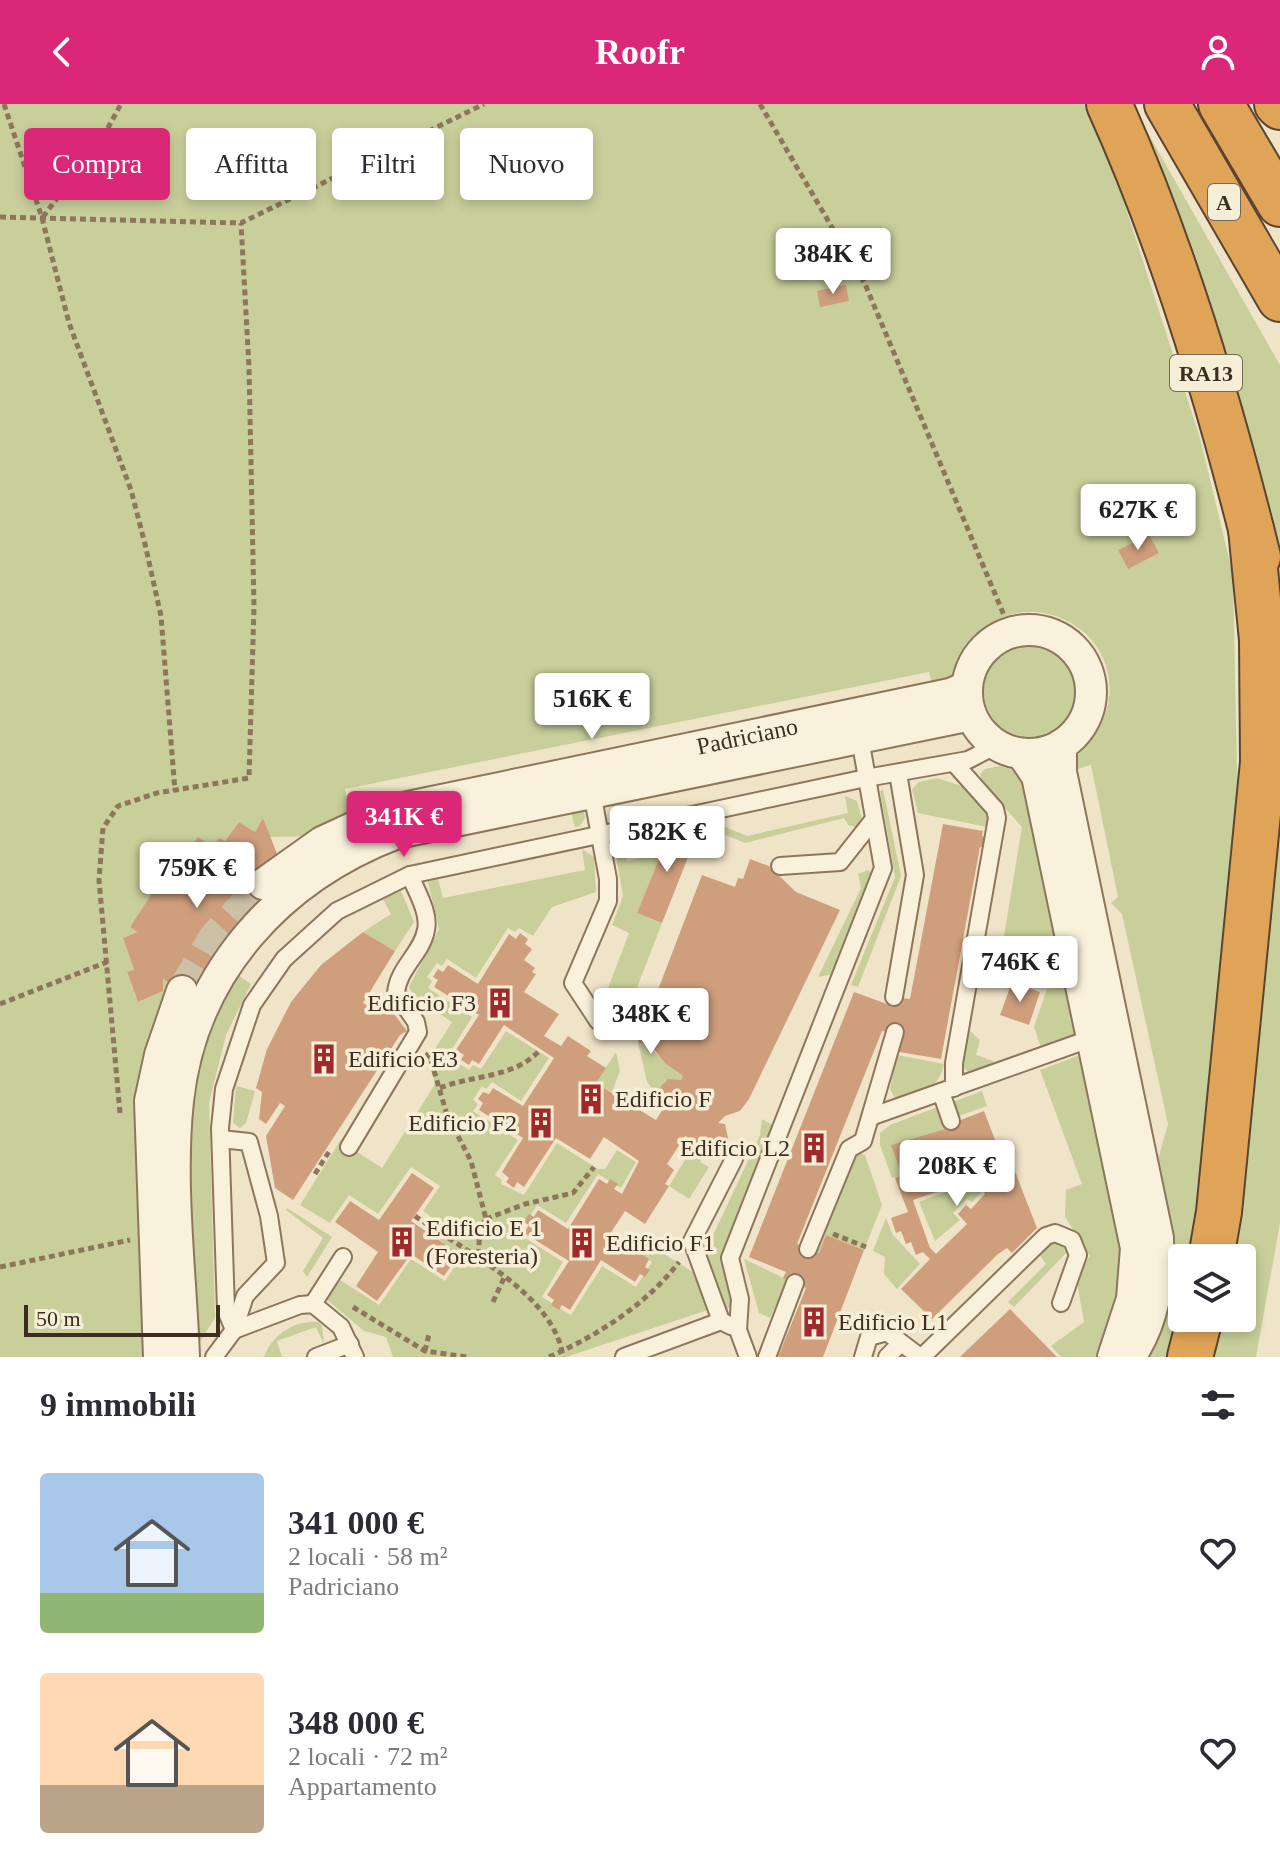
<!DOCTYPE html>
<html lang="it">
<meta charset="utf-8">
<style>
:root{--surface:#fff;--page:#f7f7f7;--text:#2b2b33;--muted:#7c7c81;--accent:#db2777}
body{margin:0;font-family:Georgia,serif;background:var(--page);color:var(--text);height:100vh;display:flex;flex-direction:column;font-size:30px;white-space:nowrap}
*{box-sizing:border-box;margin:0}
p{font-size:26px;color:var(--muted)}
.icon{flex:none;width:44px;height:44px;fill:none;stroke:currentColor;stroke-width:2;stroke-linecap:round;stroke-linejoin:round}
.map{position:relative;height:1253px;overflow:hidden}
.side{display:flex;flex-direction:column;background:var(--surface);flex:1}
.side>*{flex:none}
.hud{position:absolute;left:24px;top:24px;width:800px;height:72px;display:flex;gap:16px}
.buttons{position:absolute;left:1168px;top:1140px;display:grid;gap:16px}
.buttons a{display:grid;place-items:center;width:88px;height:88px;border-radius:8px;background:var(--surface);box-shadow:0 4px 12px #0003;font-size:40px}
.scale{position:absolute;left:24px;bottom:20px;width:196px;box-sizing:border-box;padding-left:8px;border:4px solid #3d2e20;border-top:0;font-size:22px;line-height:28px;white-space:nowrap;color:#3d2e20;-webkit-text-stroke:6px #f7eed8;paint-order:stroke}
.price{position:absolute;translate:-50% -68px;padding:0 18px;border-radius:8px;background:#fff;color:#222;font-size:26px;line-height:52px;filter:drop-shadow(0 2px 4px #0008)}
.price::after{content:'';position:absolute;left:50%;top:48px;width:24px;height:18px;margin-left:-12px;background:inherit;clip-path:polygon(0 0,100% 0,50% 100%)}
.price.current{background:var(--accent);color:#fff}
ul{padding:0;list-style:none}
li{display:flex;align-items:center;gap:24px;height:200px;padding:0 40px}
li span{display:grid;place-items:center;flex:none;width:224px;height:160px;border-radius:8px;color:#555}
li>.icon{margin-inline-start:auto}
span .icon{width:96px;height:96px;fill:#fffc;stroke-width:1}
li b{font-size:34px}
h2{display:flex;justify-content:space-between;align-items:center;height:96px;padding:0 40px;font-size:34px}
.pill{padding:0 28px;border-radius:8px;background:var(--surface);box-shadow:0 4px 12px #0003;font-size:28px;line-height:72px}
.pill.current{background:var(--accent);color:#fff}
header{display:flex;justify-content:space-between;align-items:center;height:104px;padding:0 40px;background:var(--accent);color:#fff;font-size:36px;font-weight:700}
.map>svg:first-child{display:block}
</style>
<header><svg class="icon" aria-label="back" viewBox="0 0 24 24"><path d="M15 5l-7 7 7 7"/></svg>Roofr<svg class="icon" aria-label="person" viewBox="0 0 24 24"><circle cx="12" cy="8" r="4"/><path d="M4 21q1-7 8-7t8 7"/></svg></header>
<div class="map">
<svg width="1280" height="1253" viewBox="0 0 1280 1253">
<rect width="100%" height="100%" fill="#f0e4c8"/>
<g fill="#c9cf9b">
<path d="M0,0H1084L1113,64L1200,334L1233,471L1238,714L1198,1154H1182V1214L1167,1253H1147L1154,1070L1168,1020L1122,810L1111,799L1118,793L1091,661L1068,668C1080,643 1102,629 1108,600C1126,510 988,459 951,576L933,585L929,568L345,685L351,713L316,732L270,733L263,714L255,728L239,718L225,737L219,734L213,742L198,733L191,742L185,738L130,823L137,828L123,834L134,866L127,869L138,898L162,887L163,875L174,882L149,1253H0Z"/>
<polygon points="1141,17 1280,261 1280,475 1248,345"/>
<circle cx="1031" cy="587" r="47"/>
<polygon points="1000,662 1022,669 1061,844 1022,853 1014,873 998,868 1022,723 983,680 980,670 985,665"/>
<polygon points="937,674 965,683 987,708 987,723 918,709 912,685 919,678"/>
<polygon points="1280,681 1280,1119 1256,1253 1207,1253 1213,1214 1242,1214 1242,1154 1223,1154"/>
<polygon points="883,685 901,772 858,883 851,881 895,773 880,687"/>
<polygon points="845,692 857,697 862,715 856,723 848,721 844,714 745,739 704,722 716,719 747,732 848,709"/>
<path d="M570,701L584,706L585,714L580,722L575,723L570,704C434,732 316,741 235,869L251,880L226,931L209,999L215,1214L199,1239H193C188,1201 190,1162 188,1124C187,1081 182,1038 187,996C200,888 270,793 369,748C431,721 505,714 570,701Z"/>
<polygon points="662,731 665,740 637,809 662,819 623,920 602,900 629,829 612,821 623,792 615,746 623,738 627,757 656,751 653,732"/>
<polygon points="582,745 594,753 596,788 552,803 533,832 519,824 515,828 508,824 476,874 447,855 442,862 437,859 427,873 432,877 428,884 472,913 451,947 458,952 455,957 469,966 473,961 481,965 506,927 549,954 521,997 492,978 486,985 482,982 473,996 478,1000 473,1007 518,1036 495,1071 502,1076 501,1080 524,1091 557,1039 598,1065 605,1065 617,1046 636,1058 621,1084 598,1070 566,1119 537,1101 519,1130 563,1158 542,1193 571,1211 602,1162 636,1183 652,1158 638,1148 645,1138 696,1170 711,1205 566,1253 393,1253 386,1233 364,1227 326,1195 340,1176 379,1201 411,1155 445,1177 462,1152 426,1127 434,1115 423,1107 440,1082 411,1063 378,1110 349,1091 330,1119 300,1101 340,1037 382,1064 435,980 428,956 452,918 415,894 409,883 439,825 428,778 438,775 443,794 585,766"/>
<polygon points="868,766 873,770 834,870 818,873 861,784 858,770"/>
<polygon points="401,787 414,818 395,847 363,828 391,810 383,795"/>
<polygon points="1067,881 1078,930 1041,944 1034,923 1047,885"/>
<path d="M967,924L980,936L976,951L993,957L994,962L971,969C954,961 964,940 967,924Z"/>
<path d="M638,938C656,945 666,961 683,972L681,976L665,977L659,989L662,997L647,978Z"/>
<polygon points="616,948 620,967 612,988 596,979"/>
<path d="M897,951L944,960C940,982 918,998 895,994L890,985Z"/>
<polygon points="1080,951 1084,951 1124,1122 1124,1185 1099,1253 1061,1253 1051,1242 1084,1218 1076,1173 1090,1152 1065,1113 1066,1086 1082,1080 1040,966"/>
<polygon points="236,982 255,987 246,1019 240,1024 233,1019"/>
<polygon points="982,987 987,1002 956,1013 952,1001 955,997"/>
<polygon points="935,1004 939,1006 946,1025 892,1041 902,1071 892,1074 880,1041 880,1029 890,1021"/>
<polygon points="762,1015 774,1022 723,1153 722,1163 732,1200 726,1207 708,1161 708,1142 760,1031"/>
<polygon points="696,1038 703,1053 700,1058 709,1063 689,1095 669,1082"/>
<polygon points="857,1049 865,1051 882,1101 864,1146 826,1131 819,1149 815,1147"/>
<polygon points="976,1077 981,1089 972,1098 967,1095 953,1109 960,1116 935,1137 919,1098"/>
<polygon points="287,1104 332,1133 307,1173 303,1167 323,1134 286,1106"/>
<polygon points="886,1114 893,1131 920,1160 897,1185 884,1170 885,1153 873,1147"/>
<polygon points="1055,1137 1068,1147 1014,1203 1008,1198 1046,1160 1038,1149"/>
<polygon points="744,1155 788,1176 770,1214 759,1209"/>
<path d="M318,1218L322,1222L324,1240L316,1223L277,1237L282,1253H264C272,1231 294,1216 318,1218Z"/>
</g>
<g fill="#cf9f7d" fill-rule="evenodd">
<polygon points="846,181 849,197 820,203 817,187"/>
<polygon points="1149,431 1159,449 1128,465 1118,446"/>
<polygon points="263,714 279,755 191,893 163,875 163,887 138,898 127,868 134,866 123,834 137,828 130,823 185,738 191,742 198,733 213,742 219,734 225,737 239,718 255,728"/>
<polygon points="943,720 983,727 982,732 986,733 984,743 980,743 941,955 899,948 902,930 882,927 797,1140 819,1149 826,1131 864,1146 823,1253 778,1253 806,1184 783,1174 786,1168 749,1153 854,888 890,901 894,893 910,895"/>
<polygon points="700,723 662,819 637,809 665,740 662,731"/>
<polygon points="750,755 769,762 796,788 840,806 749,995 740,1007 725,1012 718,1019 725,1020 730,1043 707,1048 705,1039 700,1041 685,1032 667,1060 674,1066 665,1080 669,1082 645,1120 625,1107 610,1130 649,1155 645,1163 650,1166 645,1173 640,1170 635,1178 601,1156 570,1206 562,1201 559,1206 551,1201 554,1196 547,1191 569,1157 524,1129 529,1121 524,1118 529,1110 534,1113 538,1106 568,1125 599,1075 607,1080 610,1075 618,1080 614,1085 622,1090 639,1057 604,1033 590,1055 556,1034 524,1083 517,1078 514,1084 506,1078 509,1074 502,1068 523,1034 479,1006 483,999 478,995 483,988 489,990 493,984 523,1002 554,954 504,921 479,960 472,956 469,961 461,956 464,951 456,946 479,911 434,883 438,876 433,873 438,865 443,868 448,861 478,880 509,830 516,835 520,829 528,835 525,840 532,845 524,856 535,864 532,868 536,870 524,888 559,910 544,932 561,942 568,932 591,947 587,952 606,964 596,979 656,1016 666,1000 660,992 661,982 668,975 681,976 683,972 665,959 653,944 638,938 702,771 735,783 738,774 743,775"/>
<polygon points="363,828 395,847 363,899 375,905 382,894 407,927 400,931 293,1096 275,1084 266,1032 285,1002 280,999 266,1020 259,1015 262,988 256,984 258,977 267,945 291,898 321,861"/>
<polygon points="1012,878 1040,888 1029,921 1000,911"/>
<path d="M984,1007L1005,1062L1012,1060L1037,1124L1012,1149L1007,1144L998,1150L932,1215L901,1185L930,1155L923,1148L916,1151L911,1138L906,1140L901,1127L896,1129L891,1114L908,1108L895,1074L902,1071L891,1041L959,1021L958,1017ZM977,1069L985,1090L971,1105L966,1101L958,1110L967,1120L936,1150L930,1144L913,1096L939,1087L938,1083Z"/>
<polygon points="412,1069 434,1084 411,1117 459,1150 444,1172 411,1150 377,1197 356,1182 378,1148 335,1118 350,1097 379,1116"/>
<polygon points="1010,1205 1057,1253 960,1253 965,1248"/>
</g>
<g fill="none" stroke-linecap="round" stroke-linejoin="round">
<polyline stroke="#ccc0a6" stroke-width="30" stroke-dasharray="30 15" stroke-linecap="butt" points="182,887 213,834 263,780"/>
<g stroke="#8d765c" stroke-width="20">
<g id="lane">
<polyline points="591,683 608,775 608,797 573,879 598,917"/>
<polyline points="780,762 840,758 874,715"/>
<polyline points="894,893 915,771 898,669"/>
<polyline points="954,984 954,959 997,714 995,705 954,659"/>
<polyline points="941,988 951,1017"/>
<polyline points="873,1012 1098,932"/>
<path d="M349,1043L418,928L416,918L396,889C398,864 422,849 426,826C430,809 416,787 410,771"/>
<polyline points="808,1145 849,1045 863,1037 895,928"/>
<polyline points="313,1200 343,1153"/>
<polyline points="721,1217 692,1137 734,1055"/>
<polyline points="234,1226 226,1206 220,1024 224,985 252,901 284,855 337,807 410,771 866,674 968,656 997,641"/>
<polyline points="234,1226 300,1201 313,1200 341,1223 355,1253"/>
<polyline points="214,1253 234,1226 245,1192 276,1159 269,1112 249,1038 221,1035"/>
<polyline points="316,1253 350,1240"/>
<polyline points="624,1253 721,1217 731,1222"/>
<polyline points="748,1253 738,1226 740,1195 730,1154 883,764 859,629"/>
<polyline points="767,1253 795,1179"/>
<polyline points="863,1253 869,1233 887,1228 920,1253"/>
<polyline points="887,1253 901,1239"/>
<polyline points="922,1253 1046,1132 1055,1129 1072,1136 1078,1151 1061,1199"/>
</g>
</g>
<g stroke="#8d765c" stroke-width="34">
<g id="street">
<circle cx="1029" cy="588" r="62"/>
<path d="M1061,641V668L1158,1134C1159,1178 1155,1216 1130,1253"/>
<polyline points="1022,650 1037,672 1136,1144 1132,1195 1113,1253"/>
<path id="s1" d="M263,780L322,738L389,707L950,590L967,583"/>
<polyline points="159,1253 150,997 160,951 182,887"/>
<path d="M184,1253C181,1170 169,1079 178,997C192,868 279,774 397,729L971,611"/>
</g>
</g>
<g stroke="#5b4430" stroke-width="48">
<g id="highway">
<path d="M1109,0C1173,141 1221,303 1258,453"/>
<polyline points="1167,0 1280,195"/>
<polyline points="1221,0 1280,100"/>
<polyline points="1277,0 1280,3"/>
<polyline points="1211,1154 1219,1108 1263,658 1262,536 1251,425"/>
<polyline points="1190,1253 1200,1214"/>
</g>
</g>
<g stroke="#8d765c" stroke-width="5" stroke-dasharray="6 4" stroke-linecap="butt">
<polyline points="4,0 42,114 69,219 131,386 145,440 161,512 175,687"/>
<polyline points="760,0 865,180 1011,528"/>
<polyline points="0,113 241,119 484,0"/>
<polyline points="43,113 103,33 121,0"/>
<polyline points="0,900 107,858"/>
<polyline points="425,950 430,953 447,1011 471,1057 486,1115 480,1124 478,1157"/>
<path d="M440,984C472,971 513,974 538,948"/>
<polyline points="120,1009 99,776 103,724 118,702 157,689 249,674 254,503 249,263 241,119"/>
<polyline points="315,1070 330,1046"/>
<path d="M415,1112C462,1146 555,1190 563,1253"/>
<polyline points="486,1115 525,1100 573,1089 594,1063"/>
<polyline points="833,1130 866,1143"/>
<polyline points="0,1163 130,1136"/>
<polyline points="493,1198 504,1174"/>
<polyline points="353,1203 425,1247 467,1253"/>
<polyline points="425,1247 429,1230"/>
<path d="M549,1253C598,1231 646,1201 679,1158"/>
</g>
<use href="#lane" stroke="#faf1dc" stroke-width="16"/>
<use href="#street" stroke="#faf1dc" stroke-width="30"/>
<use href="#highway" stroke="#e0a458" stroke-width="44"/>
</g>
<defs>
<g id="building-bare" transform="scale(2.4)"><path d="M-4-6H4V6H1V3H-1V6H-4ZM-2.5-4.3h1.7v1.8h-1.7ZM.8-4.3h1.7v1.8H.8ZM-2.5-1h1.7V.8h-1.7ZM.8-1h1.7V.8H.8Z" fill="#9e2a2b" stroke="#f7eed8" stroke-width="2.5" paint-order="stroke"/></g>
</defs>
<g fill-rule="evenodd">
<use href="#building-bare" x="500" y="899"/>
<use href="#building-bare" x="324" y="955"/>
<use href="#building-bare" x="591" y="995"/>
<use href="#building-bare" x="541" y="1019"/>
<use href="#building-bare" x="814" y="1044"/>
<use href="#building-bare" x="402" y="1138"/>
<use href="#building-bare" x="582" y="1139"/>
<use href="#building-bare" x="814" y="1218"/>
</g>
<g text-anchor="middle" stroke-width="7" stroke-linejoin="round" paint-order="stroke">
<g fill="#f7eed8" stroke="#756857" stroke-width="2">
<rect x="1208" y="80" width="32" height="36" rx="6"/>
<rect x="1170" y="251" width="72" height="36" rx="6"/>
</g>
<g font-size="22" font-weight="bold" fill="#3d2e20">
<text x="1224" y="106">A</text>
<text x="1206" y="277">RA13</text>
</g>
<g font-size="24" fill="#3d2e20" stroke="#f7eed8">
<text dy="8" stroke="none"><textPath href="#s1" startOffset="512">Padriciano</textPath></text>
</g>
<g font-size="24" fill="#3d2e20" stroke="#f7eed8" text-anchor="start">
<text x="476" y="907" text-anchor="end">Edificio F3</text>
<text x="348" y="963">Edificio E3</text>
<text x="615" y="1003">Edificio F</text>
<text x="517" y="1027" text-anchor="end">Edificio F2</text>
<text x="790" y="1052" text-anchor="end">Edificio L2</text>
<text x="426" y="1132">Edificio E 1<tspan x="426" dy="28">(Foresteria)</tspan></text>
<text x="606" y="1147">Edificio F1</text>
<text x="838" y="1226">Edificio L1</text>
</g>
</g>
</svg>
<div class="buttons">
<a><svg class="icon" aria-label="layers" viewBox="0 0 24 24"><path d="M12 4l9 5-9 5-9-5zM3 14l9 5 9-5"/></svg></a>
</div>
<div class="scale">50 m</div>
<b class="price" style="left:833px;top:192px">384K €</b>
<b class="price" style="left:1138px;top:448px">627K €</b>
<b class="price" style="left:592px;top:637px">516K €</b>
<b class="price current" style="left:404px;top:755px">341K €</b>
<b class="price" style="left:667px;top:770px">582K €</b>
<b class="price" style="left:197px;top:806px">759K €</b>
<b class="price" style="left:1020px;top:900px">746K €</b>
<b class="price" style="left:651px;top:952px">348K €</b>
<b class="price" style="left:957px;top:1104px">208K €</b>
<div class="hud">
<a class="pill current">Compra</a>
<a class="pill">Affitta</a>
<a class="pill">Filtri</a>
<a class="pill">Nuovo</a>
</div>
</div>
<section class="side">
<h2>9 immobili<svg class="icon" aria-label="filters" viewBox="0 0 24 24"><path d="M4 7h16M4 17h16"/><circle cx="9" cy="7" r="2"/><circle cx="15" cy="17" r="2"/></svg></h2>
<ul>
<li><span style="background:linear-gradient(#a9c7e8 75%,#8fb573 0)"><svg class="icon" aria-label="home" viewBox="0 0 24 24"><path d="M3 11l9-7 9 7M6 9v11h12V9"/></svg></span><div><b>341 000 €</b><p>2 locali · 58 m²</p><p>Padriciano</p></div><svg class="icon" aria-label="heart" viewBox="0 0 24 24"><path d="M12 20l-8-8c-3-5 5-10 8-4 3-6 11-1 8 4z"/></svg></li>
<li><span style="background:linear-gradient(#ffd9b3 70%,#b9a48a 0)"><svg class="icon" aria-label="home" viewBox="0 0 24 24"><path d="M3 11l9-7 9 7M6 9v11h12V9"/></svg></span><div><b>348 000 €</b><p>2 locali · 72 m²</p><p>Appartamento</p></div><svg class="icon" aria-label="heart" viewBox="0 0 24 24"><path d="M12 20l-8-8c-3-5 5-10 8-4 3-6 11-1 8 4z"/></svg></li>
</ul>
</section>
